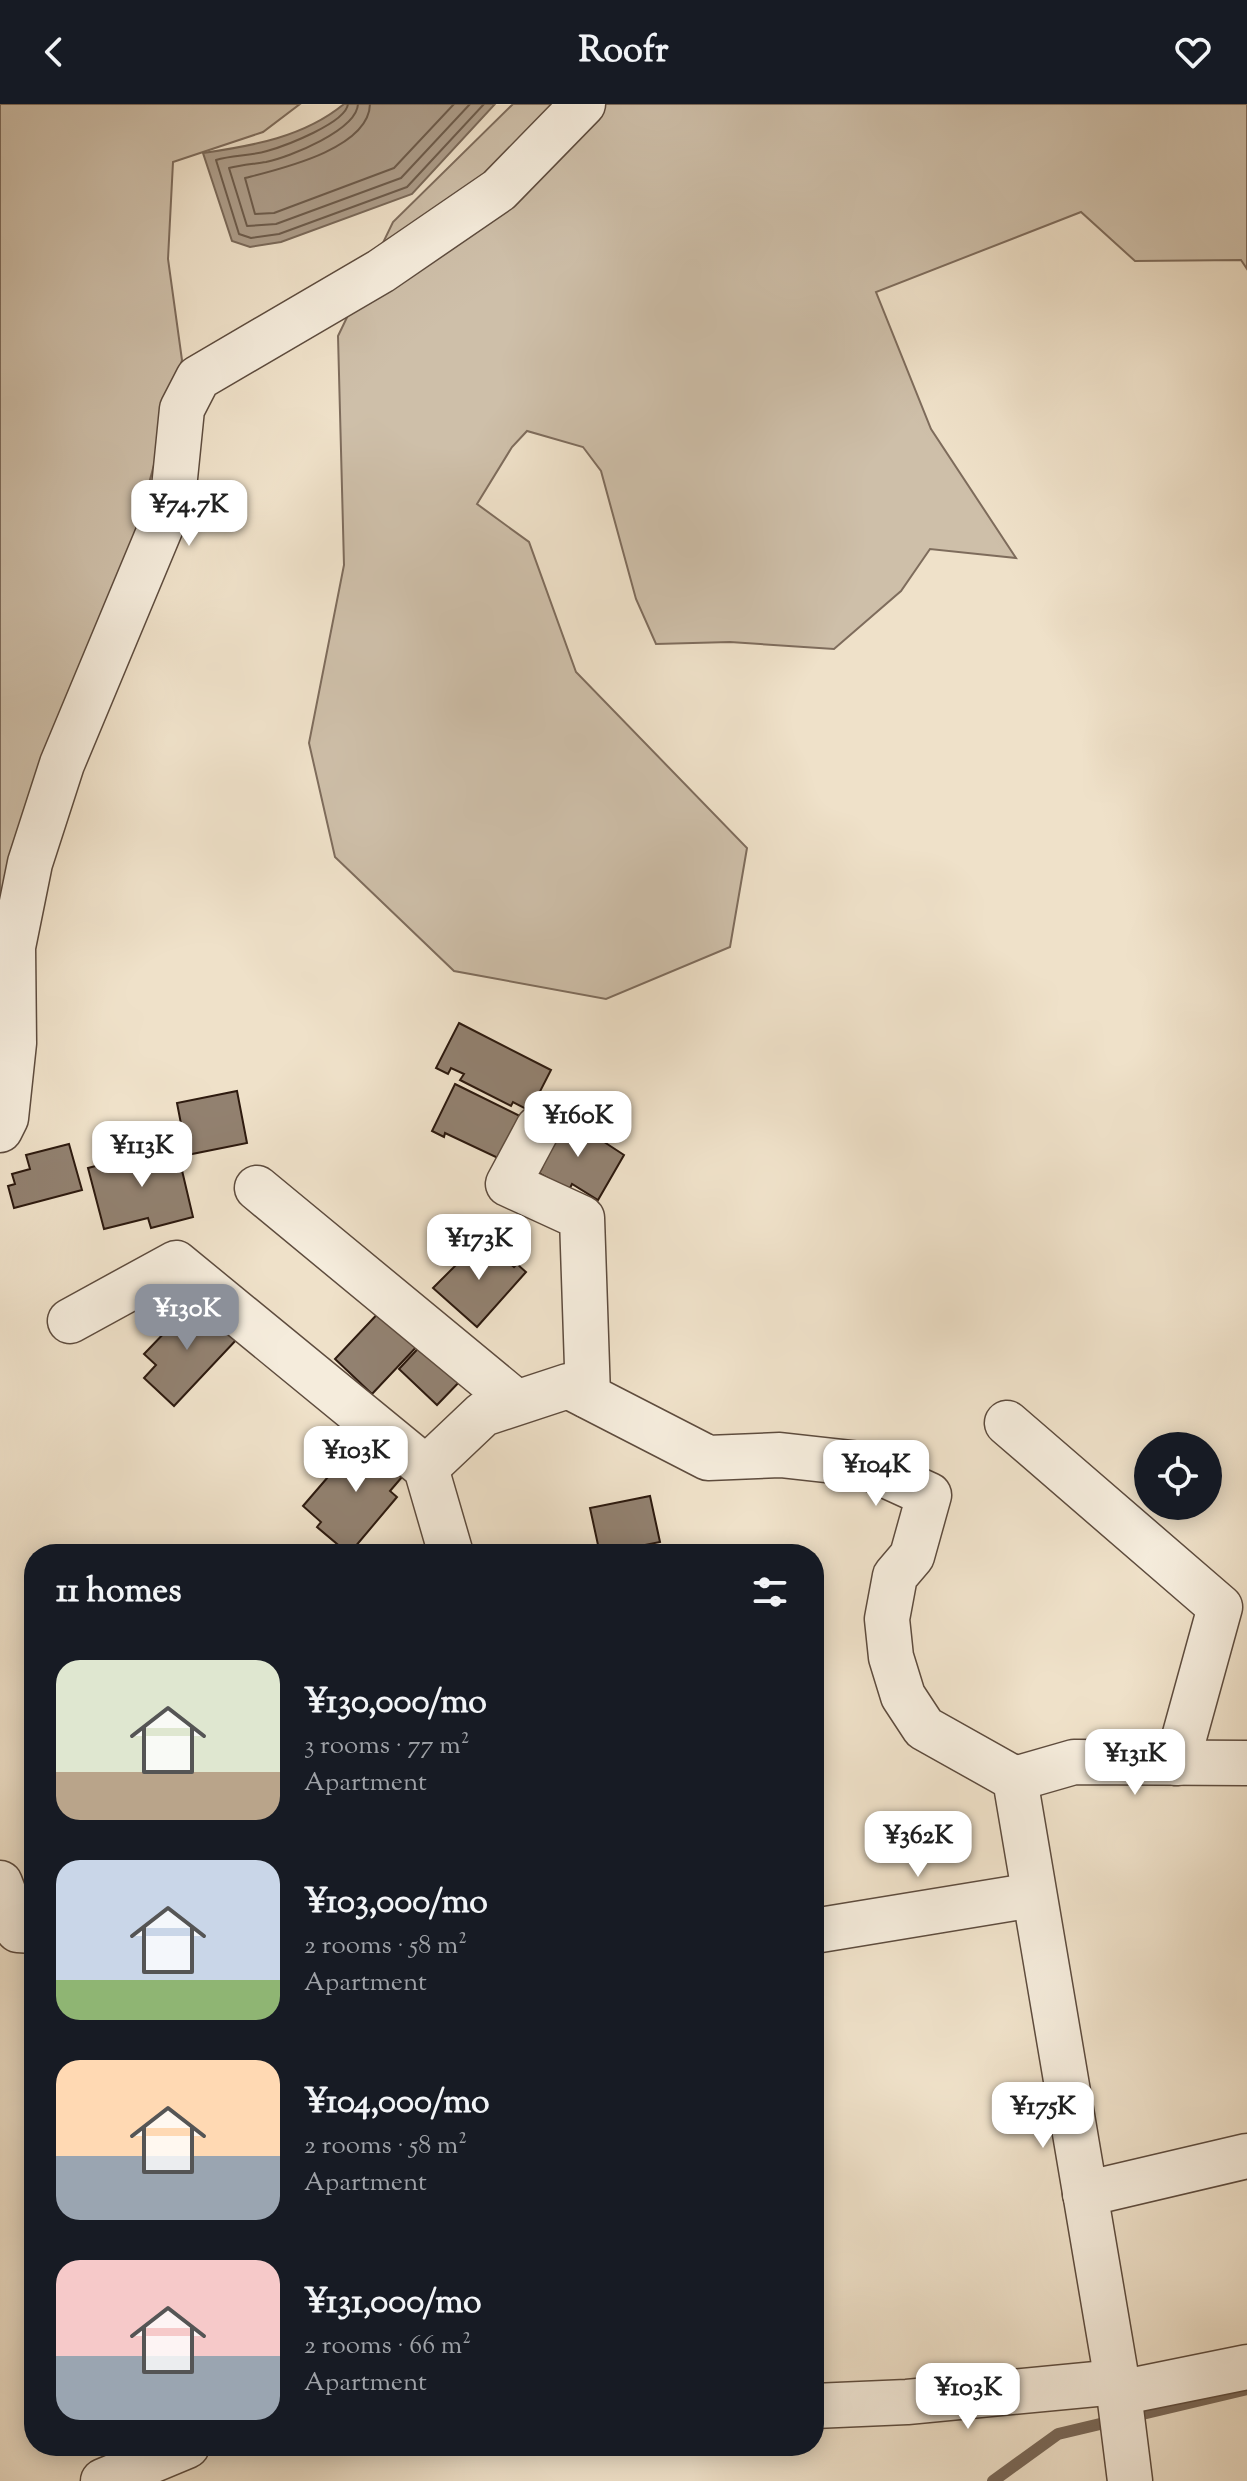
<!DOCTYPE html>
<meta charset="utf-8">
<style>
:root{--surface:#171b24;--page:#20242c;--text:#f1f3f6;--muted:#9ea1a6;--accent:#8c9099}
body{margin:0;font-family:"Sorts Mill Goudy",serif;background:var(--page);color:var(--text);height:100vh;display:flex;flex-direction:column;font-size:30px;white-space:nowrap}
*{box-sizing:border-box;margin:0}
p{font-size:26px;color:var(--muted)}
.icon{flex:none;width:44px;height:44px;fill:none;stroke:currentColor;stroke-width:2;stroke-linecap:round;stroke-linejoin:round}
.map{position:relative;flex:1;overflow:hidden}
.panel{position:absolute;left:24px;top:1440px;width:800px;height:912px;display:flex;flex-direction:column;background:var(--surface);border-radius:32px;box-shadow:0 4px 20px #0003}
.panel>*{flex:none}
.controls{position:absolute;left:1134px;top:1328px;display:grid;gap:16px}
.controls a{display:grid;place-items:center;width:88px;height:88px;border-radius:50%;background:var(--surface);box-shadow:0 4px 20px #0003;font-size:40px}
.price{position:absolute;translate:-50% -68px;padding:0 18px;border-radius:16px;background:#fff;color:#222;font-size:26px;line-height:52px;filter:drop-shadow(0 2px 4px #0008)}
.price::after{content:'';position:absolute;left:50%;top:48px;width:24px;height:18px;margin-left:-12px;background:inherit;clip-path:polygon(0 0,100% 0,50% 100%)}
.price.current{background:var(--accent);color:#fff}
ul{padding:0;list-style:none}
li{display:flex;align-items:center;gap:24px;height:200px;padding:0 32px}
li span{display:grid;place-items:center;flex:none;width:224px;height:160px;border-radius:24px;color:#555}
li>.icon{margin-inline-start:auto}
span .icon{width:96px;height:96px;fill:#fffc;stroke-width:1}
li b{font-size:34px}
h2{display:flex;justify-content:space-between;align-items:center;height:96px;padding:0 32px;font-size:34px}
header{display:flex;justify-content:space-between;align-items:center;height:104px;padding:0 32px;background:var(--surface);font-size:36px;font-weight:800}
.map>svg:first-child{display:block}
</style>
<header><svg class="icon" aria-label="back" viewBox="0 0 24 24"><path d="M15 5l-7 7 7 7"/></svg>Roofr<svg class="icon" aria-label="heart" viewBox="0 0 24 24"><path d="M12 20l-8-8c-3-5 5-10 8-4 3-6 11-1 8 4z"/></svg></header>
<div class="map">
<svg width="1247" height="2377" viewBox="0 0 1247 2377">
<rect width="100%" height="100%" fill="#efe1c9"/>
<filter id="stains"><feTurbulence type="fractalNoise" baseFrequency=".0025" numOctaves="4"/><feColorMatrix values="0 0 0 0 .2 0 0 0 0 .09 0 0 0 0 .02 0 0 0 .5 -.17"/></filter>
<radialGradient id="worn" r=".72"><stop offset=".6" stop-color="#630" stop-opacity="0"/><stop offset="1" stop-color="#630" stop-opacity=".3"/></radialGradient>
<g fill="#cebfa9" stroke="#7e6c5c" stroke-width="2">
<polygon points="0,0 300,0 263,28 173,58 168,155 182,256 124,473 0,799"/>
<polygon points="513,0 1247,0 1247,165 1241,156 1135,157 1081,108 876,188 931,325 1016,454 930,445 901,487 834,545 730,538 656,540 636,495 601,367 583,343 527,327 512,343 477,400 529,438 576,568 747,744 730,843 606,895 454,867 335,753 309,639 344,461 338,232 393,118"/>
</g>
<path fill="#ad9d8a" stroke="#7a6959" stroke-width="2" d="M344,0H495L412,90L281,138L250,143L232,137L203,49C252,42 304,33 344,0Z"/>
<g fill="none" stroke-linecap="round" stroke-linejoin="round">
<g stroke="#6d5c4c" stroke-width="2">
<path d="M348,0C346,19 285,42 267,47C250,52 232,51 216,56L239,130L251,134L279,130L407,83L484,0"/>
<path d="M358,0C357,26 290,53 266,58C254,60 241,61 229,64L247,122L276,120L401,74L470,0"/>
<path d="M370,0C369,45 280,65 245,74L255,110L274,109L394,64L454,0"/>
</g>
<polyline stroke="#7a6959" stroke-width="12" points="993,2377 1058,2330 1247,2285"/>
</g>
<g fill="#928170" stroke="#2d1a0f" stroke-width="2">
<polygon points="459,919 551,966 530,1007 513,998 511,1002 460,976 464,970 451,964 448,970 436,964"/>
<polygon points="455,980 534,1019 513,1061 445,1029 444,1033 432,1027"/>
<polygon points="237,987 247,1039 187,1051 177,999"/>
<polygon points="563,1011 624,1051 598,1096 572,1080 569,1086 539,1069 542,1064 534,1060"/>
<polygon points="69,1040 82,1086 14,1104 8,1082 15,1080 12,1070 30,1065 26,1051"/>
<polygon points="176,1041 193,1113 151,1124 148,1114 104,1125 88,1064"/>
<polygon points="485,1132 498,1143 495,1146 514,1163 517,1160 526,1168 477,1223 433,1184"/>
<polygon points="197,1195 238,1234 174,1302 144,1274 156,1261 144,1250"/>
<polygon points="384,1203 421,1238 372,1290 335,1255"/>
<polygon points="426,1236 465,1272 437,1301 399,1265"/>
<polygon points="365,1330 408,1366 390,1387 397,1393 349,1450 317,1423 321,1418 303,1402"/>
<polygon points="650,1392 660,1438 600,1450 590,1404"/>
</g>
<g fill="none" stroke-linecap="round" stroke-linejoin="round">
<g stroke="#5e4c3e" stroke-width="47">
<g id="street">
<polyline points="538,1024 508,1080 582,1114 588,1292"/>
<polyline points="0,1026 6,1014 14,939 13,843 30,759 62,660 173,394 182,305 198,274 381,167 499,86 583,0"/>
<polyline points="257,1084 516,1298"/>
<polyline points="70,1217 176,1159 426,1364 451,1450"/>
<polyline points="1007,1319 1220,1503 1177,1659"/>
<polyline points="426,1364 483,1310 568,1282 708,1354 780,1351 861,1360 929,1391 912,1452 895,1472 887,1515 891,1553 903,1592 924,1624 1015,1675 1119,2289 1130,2377"/>
<polyline points="1015,1675 1074,1658 1247,1659"/>
<polyline points="0,1779 18,1826 34,1827"/>
<polyline points="814,1827 1033,1791"/>
<polyline points="1085,2090 1247,2052"/>
<polyline points="1119,2289 1247,2263"/>
<polyline points="814,2302 907,2298 1117,2278"/>
<polyline points="103,2377 187,2342"/>
</g>
</g>
<use href="#street" stroke="#f5ecdc" stroke-width="44"/>
</g>
<rect width="100%" height="100%" filter="url(#stains)"/>
<rect width="100%" height="100%" fill="url(#worn)"/>
</svg>
<div class="controls">
<a><svg class="icon" aria-label="locate" viewBox="0 0 24 24"><circle cx="12" cy="12" r="6"/><path d="M12 2v4M12 18v4M2 12h4M18 12h4"/></svg></a>
</div>
<b class="price" style="left:189px;top:444px">¥74.7K</b>
<b class="price" style="left:578px;top:1055px">¥160K</b>
<b class="price" style="left:142px;top:1085px">¥113K</b>
<b class="price" style="left:479px;top:1178px">¥173K</b>
<b class="price current" style="left:187px;top:1248px">¥130K</b>
<b class="price" style="left:356px;top:1390px">¥103K</b>
<b class="price" style="left:876px;top:1404px">¥104K</b>
<b class="price" style="left:1135px;top:1693px">¥131K</b>
<b class="price" style="left:918px;top:1775px">¥362K</b>
<b class="price" style="left:1043px;top:2046px">¥175K</b>
<b class="price" style="left:968px;top:2327px">¥103K</b>
<section class="panel">
<h2>11 homes<svg class="icon" aria-label="filters" viewBox="0 0 24 24"><path d="M4 7h16M4 17h16"/><circle cx="9" cy="7" r="2"/><circle cx="15" cy="17" r="2"/></svg></h2>
<ul>
<li><span style="background:linear-gradient(#dfe7d0 70%,#b9a48a 0)"><svg class="icon" aria-label="home" viewBox="0 0 24 24"><path d="M3 11l9-7 9 7M6 9v11h12V9"/></svg></span><div><b>¥130,000/mo</b><p>3 rooms · 77 m²</p><p>Apartment</p></div></li>
<li><span style="background:linear-gradient(#c9d6e8 75%,#8fb573 0)"><svg class="icon" aria-label="home" viewBox="0 0 24 24"><path d="M3 11l9-7 9 7M6 9v11h12V9"/></svg></span><div><b>¥103,000/mo</b><p>2 rooms · 58 m²</p><p>Apartment</p></div></li>
<li><span style="background:linear-gradient(#ffd9b3 60%,#9aa5b1 0)"><svg class="icon" aria-label="home" viewBox="0 0 24 24"><path d="M3 11l9-7 9 7M6 9v11h12V9"/></svg></span><div><b>¥104,000/mo</b><p>2 rooms · 58 m²</p><p>Apartment</p></div></li>
<li><span style="background:linear-gradient(#f6c9c9 60%,#9aa5b1 0)"><svg class="icon" aria-label="home" viewBox="0 0 24 24"><path d="M3 11l9-7 9 7M6 9v11h12V9"/></svg></span><div><b>¥131,000/mo</b><p>2 rooms · 66 m²</p><p>Apartment</p></div></li>
</ul>
</section>
</div>
